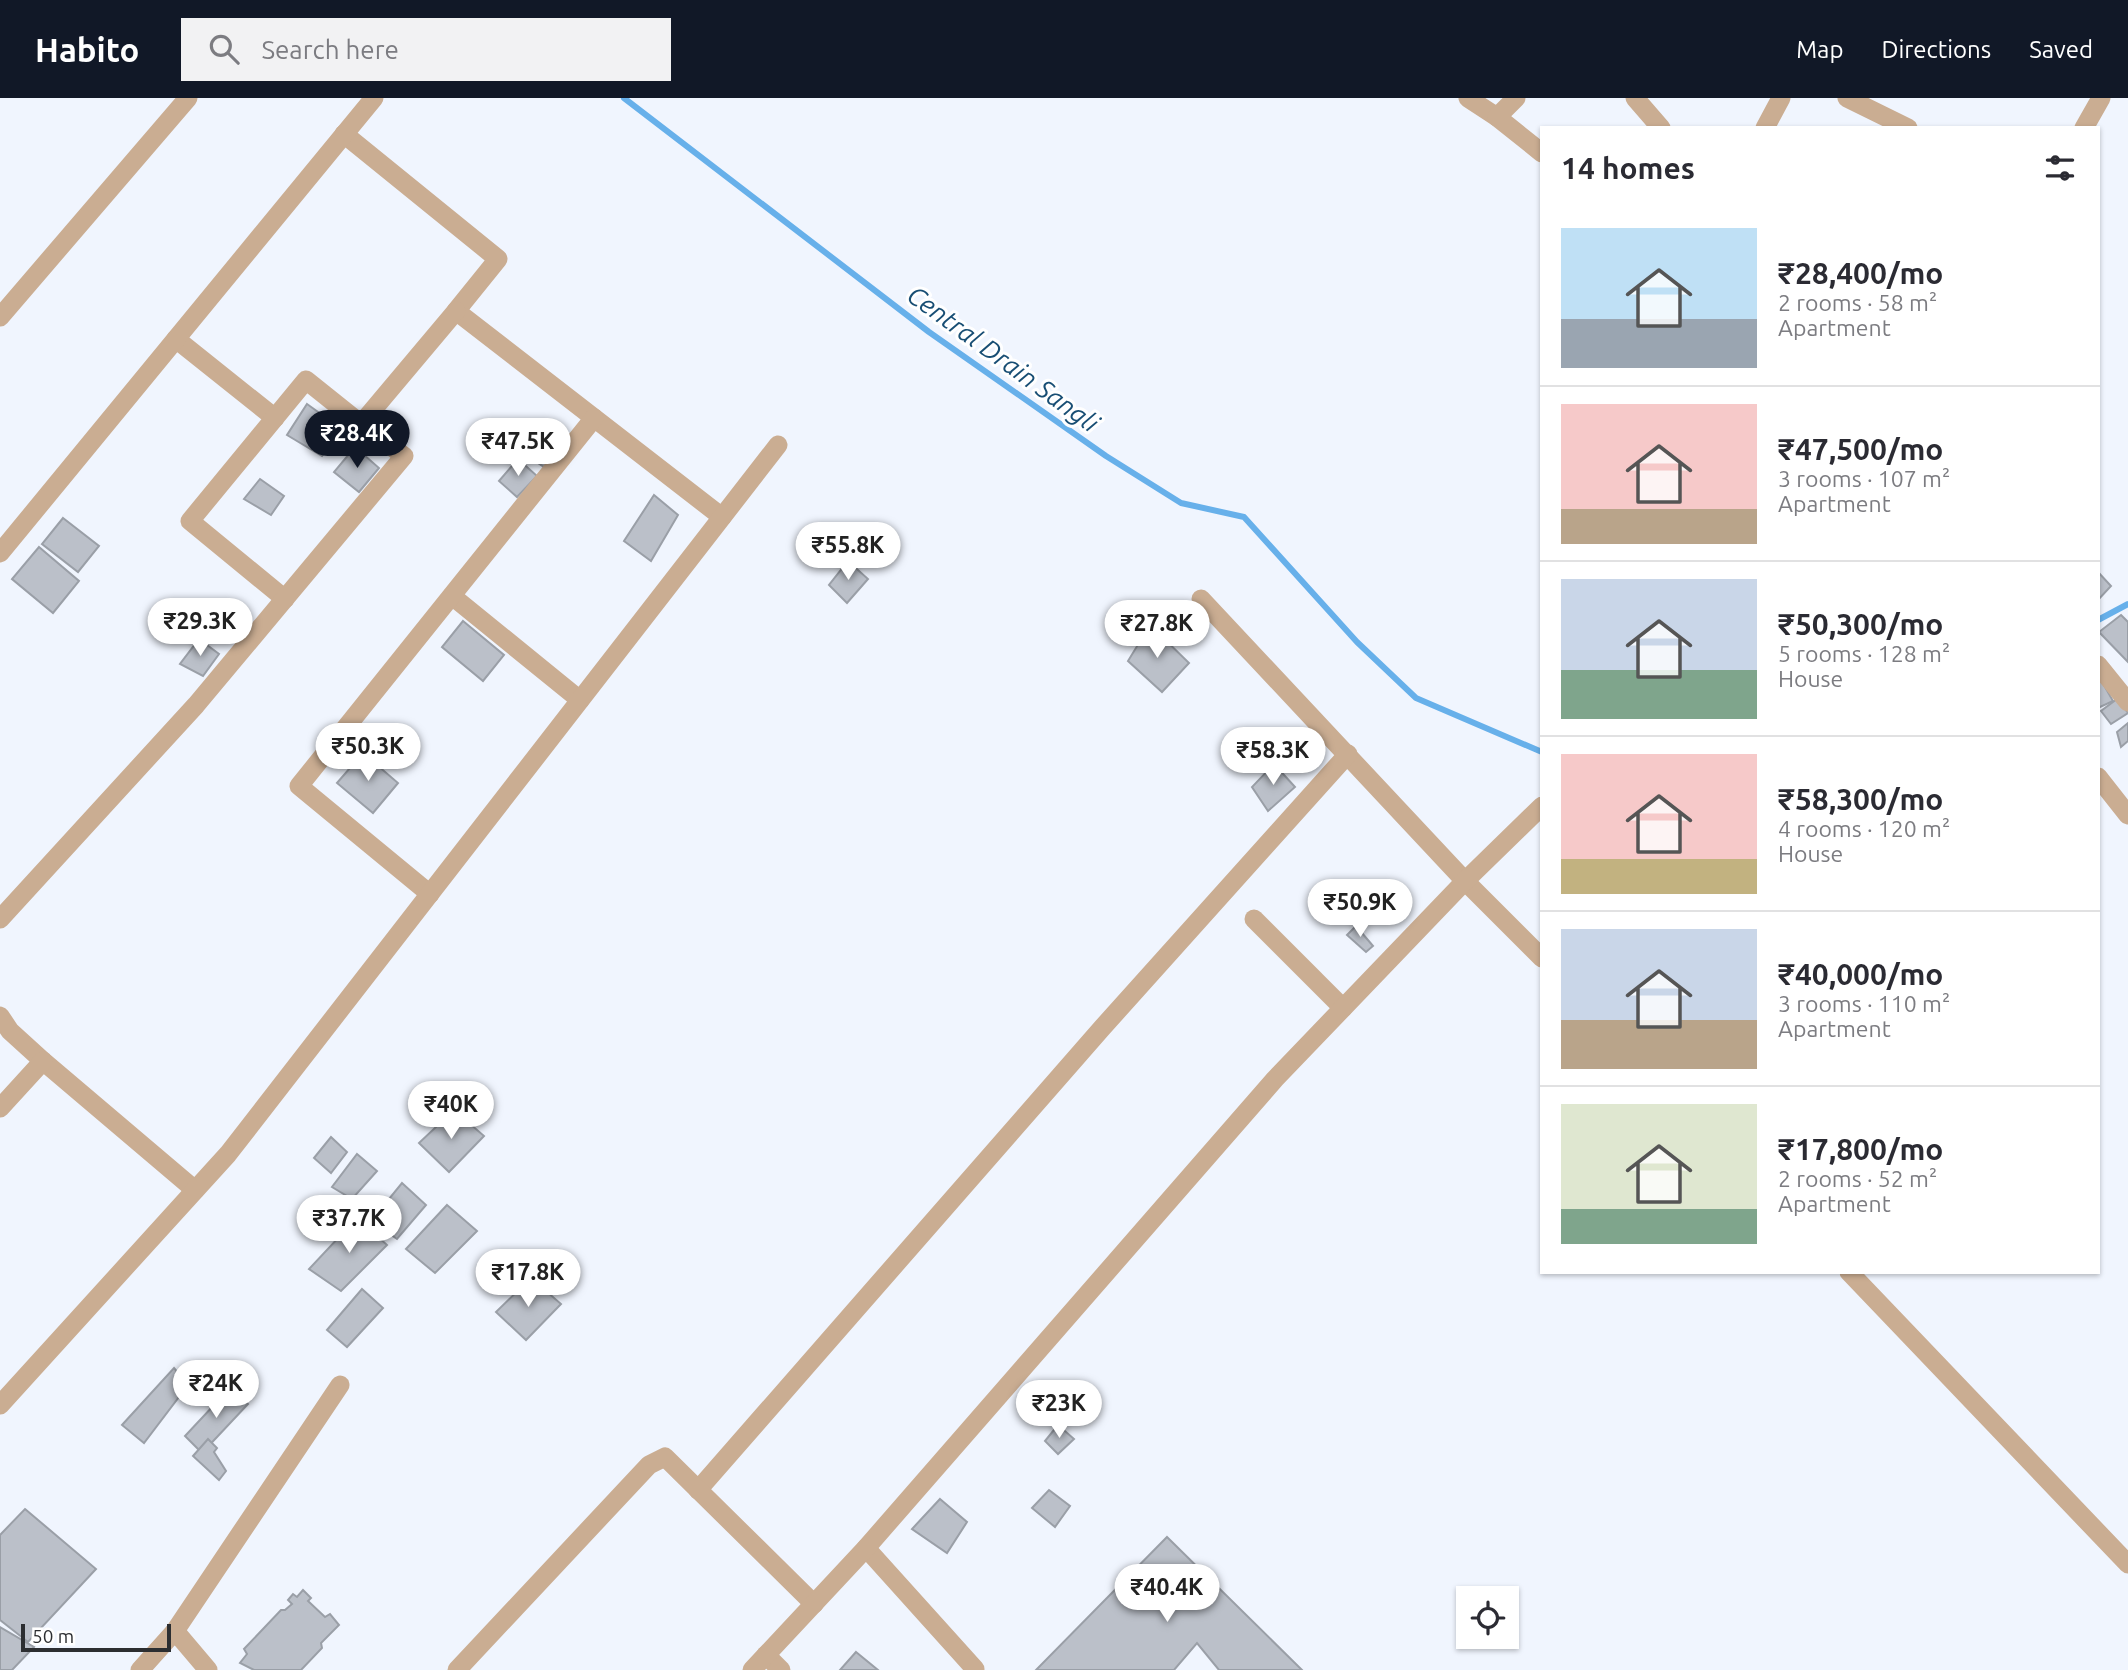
<!DOCTYPE html>
<meta charset="utf-8">
<style>
:root{--surface:#fff;--page:#f2f2f3;--text:#2b2b33;--muted:#7c7c81;--line:#e1e1e2;--accent:#111827}
body{margin:0;font-family:Ubuntu,sans-serif;background:var(--page);color:var(--text);height:100vh;display:flex;flex-direction:column;font-size:26px;white-space:nowrap}
*{box-sizing:border-box;margin:0}
p{font-size:23px;color:var(--muted)}
.icon{flex:none;width:38px;height:38px;fill:none;stroke:currentColor;stroke-width:2;stroke-linecap:round;stroke-linejoin:round}
.map{position:relative;flex:1;overflow:hidden}
.drawer{position:absolute;left:1540px;top:28px;width:560px;height:1148px;display:flex;flex-direction:column;background:var(--surface);border-radius:0px;box-shadow:0 2px 5px #0004}
.drawer>*{flex:none}
.controls{position:absolute;left:1456px;top:1488px;display:grid;gap:14px}
.controls a{display:grid;place-items:center;width:63px;height:63px;border-radius:0px;background:var(--surface);box-shadow:0 2px 5px #0004;font-size:35px}
.scale{position:absolute;left:21px;bottom:18px;width:150px;box-sizing:border-box;padding-left:7px;border:4px solid #2c2e31;border-top:0;font-size:19px;line-height:24px;white-space:nowrap;color:#2c2e31;-webkit-text-stroke:5px #fff;paint-order:stroke}
.price{position:absolute;translate:-50% -60px;padding:0 16px;border-radius:24px;background:#fff;color:#222;font-size:23px;line-height:46px;filter:drop-shadow(0 2px 4px #0008)}
.price::after{content:'';position:absolute;left:50%;top:42px;width:21px;height:16px;margin-left:-10px;background:inherit;clip-path:polygon(0 0,100% 0,50% 100%)}
.price.on{background:var(--accent);color:#fff}
ul{padding:0;list-style:none}
li{display:flex;align-items:center;gap:21px;height:175px;padding:0 21px}
li+li{border-top:2px solid var(--line)}
li span{display:grid;place-items:center;flex:none;width:196px;height:140px;border-radius:0px;color:#555}
li>.icon{margin-inline-start:auto}
span .icon{width:84px;height:84px;fill:#fffc;stroke-width:1}
li b{font-size:30px}
h2{display:flex;justify-content:space-between;align-items:center;height:84px;padding:0 21px;font-size:30px}
header{display:flex;align-items:center;gap:42px;box-sizing:border-box;height:98px;padding:0 35px;background:var(--accent);color:#fff}
header strong{font-size:33px}
nav{display:flex;gap:38px;margin-inline-start:auto;font-size:24px}
.search{width:490px;height:63px;background:var(--page);display:flex;align-items:center;gap:18px;box-sizing:border-box;padding:0 24px;border-radius:0px;color:var(--muted);font-size:26px}
.map>svg:first-child{display:block}
</style>
<header>
<strong>Habito</strong>
<div class="search"><svg class="icon" aria-label="search" viewBox="0 0 24 24"><circle cx="10" cy="10" r="6"/><path d="M15 15l6 6"/></svg>Search here</div>
<nav><a>Map</a><a>Directions</a><a>Saved</a></nav>
</header>
<div class="map">
<svg width="2128" height="1572" viewBox="0 0 2128 1572">
<rect width="100%" height="100%" fill="#f0f5fe"/>
<g fill="none" stroke-linecap="round" stroke-linejoin="round">
<g stroke="#67b0ea" stroke-width="6">
<polyline points="624,0 929,234 1106,358 1181,405 1244,419 1357,544 1416,600 1542,654"/>
<polyline points="2098,522 2128,506"/>
</g>
</g>
<g fill="#bbc0c9" stroke="#9a9fa7" stroke-width="2">
<polygon points="307,306 343,332 322,358 287,337"/>
<polygon points="539,330 562,350 547,371 519,352"/>
<polygon points="355,349 379,370 359,394 334,374"/>
<polygon points="518,361 537,378 517,399 499,383"/>
<polygon points="260,381 284,398 271,417 244,401"/>
<polygon points="654,397 678,417 651,463 624,443"/>
<polygon points="63,420 99,448 78,474 42,446"/>
<polygon points="39,449 79,483 53,515 12,481"/>
<polygon points="848,463 868,481 847,505 829,487"/>
<polygon points="2098,474 2111,488 2098,502"/>
<polygon points="2121,517 2128,524 2128,564 2099,534"/>
<polygon points="463,523 504,557 483,583 442,549"/>
<polygon points="1150,527 1189,565 1162,594 1128,563"/>
<polygon points="199,541 219,556 203,578 180,566"/>
<polygon points="2101,582 2113,603 2098,610 2098,585"/>
<polygon points="2117,601 2128,615 2111,626 2101,613"/>
<polygon points="2128,625 2128,643 2121,649 2117,634"/>
<polygon points="363,655 398,685 373,715 337,685"/>
<polygon points="1274,666 1295,689 1268,713 1252,689"/>
<polygon points="1356,828 1373,848 1366,854 1347,837"/>
<polygon points="454,1012 484,1038 449,1074 419,1045"/>
<polygon points="331,1039 347,1054 331,1075 314,1060"/>
<polygon points="357,1056 377,1073 352,1101 332,1089"/>
<polygon points="402,1085 426,1107 397,1141 371,1123"/>
<polygon points="447,1107 477,1133 435,1175 406,1151"/>
<polygon points="357,1120 387,1147 341,1193 309,1171"/>
<polygon points="531,1180 561,1206 526,1242 496,1214"/>
<polygon points="362,1191 383,1210 347,1249 327,1232"/>
<polygon points="174,1270 188,1287 144,1345 122,1327"/>
<polygon points="230,1290 248,1306 202,1355 185,1338"/>
<polygon points="1058,1327 1074,1341 1058,1356 1045,1343"/>
<polygon points="208,1341 217,1350 214,1354 226,1373 219,1382 193,1358"/>
<polygon points="1049,1392 1070,1408 1055,1429 1032,1410"/>
<polygon points="940,1401 967,1424 947,1455 912,1431"/>
<polygon points="25,1411 96,1471 28,1544 0,1522 0,1437"/>
<polygon points="1167,1439 1302,1572 1219,1572 1197,1545 1174,1572 1036,1572"/>
<polygon points="303,1492 311,1500 308,1503 325,1519 330,1516 339,1527 321,1545 322,1550 301,1572 254,1572 240,1565 247,1556 244,1551 281,1512 285,1512 292,1506 288,1502 293,1496 297,1499"/>
<polygon points="0,1529 34,1549 12,1572 0,1572"/>
<polygon points="856,1554 878,1572 840,1572"/>
</g>
<g fill="none" stroke-linecap="round" stroke-linejoin="round">
<g stroke="#caad92" stroke-width="19">
<polyline points="1468,0 1497,19"/>
<polyline points="1516,0 1497,19 1542,55"/>
<polyline points="1635,0 1661,30"/>
<polyline points="1847,0 1908,30"/>
<polyline points="1765,30 1781,0"/>
<polyline points="2084,30 2101,0"/>
<polyline points="344,36 498,161 456,213 722,419"/>
<polyline points="0,219 188,0"/>
<polyline points="176,241 275,320"/>
<polyline points="0,455 374,0"/>
<polyline points="452,498 580,602"/>
<polyline points="285,501 190,423 306,282 361,326"/>
<polyline points="1201,501 1465,783 1542,860"/>
<polyline points="2098,567 2128,604"/>
<polyline points="2098,679 2128,717"/>
<polyline points="430,796 299,688 594,320"/>
<polyline points="0,821 196,607 404,358 361,326 456,213"/>
<polyline points="1254,821 1343,910"/>
<polyline points="0,918 10,933 43,963 195,1092"/>
<polyline points="0,1010 43,963"/>
<polyline points="1849,1174 2128,1466"/>
<polyline points="0,1307 228,1056 778,347"/>
<polyline points="698,1392 1102,930 1348,656"/>
<polyline points="866,1450 975,1571"/>
<polyline points="766,1557 781,1572"/>
<polyline points="140,1572 175,1533"/>
<polyline points="208,1572 175,1533 340,1287"/>
<polyline points="457,1572 649,1367 665,1359 814,1506"/>
<polyline points="752,1572 866,1450 1275,981 1465,783 1542,708"/>
</g>
</g>
<g text-anchor="middle" stroke-width="6" stroke-linejoin="round" paint-order="stroke">
<g font-size="26" font-style="italic" fill="#184e74" stroke="#fff">
<text transform="translate(1003 261) rotate(36)" y="9">Central Drain Sangli</text>
</g>
</g>
</svg>
<div class="controls">
<a><svg class="icon" aria-label="locate" viewBox="0 0 24 24"><circle cx="12" cy="12" r="6"/><path d="M12 2v4M12 18v4M2 12h4M18 12h4"/></svg></a>
</div>
<div class="scale">50 m</div>
<b class="price on" style="left:357px;top:372px">₹28.4K</b>
<b class="price" style="left:518px;top:380px">₹47.5K</b>
<b class="price" style="left:848px;top:484px">₹55.8K</b>
<b class="price" style="left:200px;top:560px">₹29.3K</b>
<b class="price" style="left:1157px;top:562px">₹27.8K</b>
<b class="price" style="left:368px;top:685px">₹50.3K</b>
<b class="price" style="left:1273px;top:689px">₹58.3K</b>
<b class="price" style="left:1360px;top:841px">₹50.9K</b>
<b class="price" style="left:451px;top:1043px">₹40K</b>
<b class="price" style="left:349px;top:1157px">₹37.7K</b>
<b class="price" style="left:528px;top:1211px">₹17.8K</b>
<b class="price" style="left:216px;top:1322px">₹24K</b>
<b class="price" style="left:1059px;top:1342px">₹23K</b>
<b class="price" style="left:1167px;top:1526px">₹40.4K</b>
<section class="drawer">
<h2>14 homes<svg class="icon" aria-label="filters" viewBox="0 0 24 24"><path d="M4 7h16M4 17h16"/><circle cx="9" cy="7" r="2"/><circle cx="15" cy="17" r="2"/></svg></h2>
<ul>
<li><span style="background:linear-gradient(#bfe0f5 65%,#9aa5b1 0)"><svg class="icon" aria-label="home" viewBox="0 0 24 24"><path d="M3 11l9-7 9 7M6 9v11h12V9"/></svg></span><div><b>₹28,400/mo</b><p>2 rooms · 58 m²</p><p>Apartment</p></div></li>
<li><span style="background:linear-gradient(#f6c9c9 75%,#b9a48a 0)"><svg class="icon" aria-label="home" viewBox="0 0 24 24"><path d="M3 11l9-7 9 7M6 9v11h12V9"/></svg></span><div><b>₹47,500/mo</b><p>3 rooms · 107 m²</p><p>Apartment</p></div></li>
<li><span style="background:linear-gradient(#c9d6e8 65%,#7fa58c 0)"><svg class="icon" aria-label="home" viewBox="0 0 24 24"><path d="M3 11l9-7 9 7M6 9v11h12V9"/></svg></span><div><b>₹50,300/mo</b><p>5 rooms · 128 m²</p><p>House</p></div></li>
<li><span style="background:linear-gradient(#f6c9c9 75%,#c2b280 0)"><svg class="icon" aria-label="home" viewBox="0 0 24 24"><path d="M3 11l9-7 9 7M6 9v11h12V9"/></svg></span><div><b>₹58,300/mo</b><p>4 rooms · 120 m²</p><p>House</p></div></li>
<li><span style="background:linear-gradient(#c9d6e8 65%,#b9a48a 0)"><svg class="icon" aria-label="home" viewBox="0 0 24 24"><path d="M3 11l9-7 9 7M6 9v11h12V9"/></svg></span><div><b>₹40,000/mo</b><p>3 rooms · 110 m²</p><p>Apartment</p></div></li>
<li><span style="background:linear-gradient(#dfe7d0 75%,#7fa58c 0)"><svg class="icon" aria-label="home" viewBox="0 0 24 24"><path d="M3 11l9-7 9 7M6 9v11h12V9"/></svg></span><div><b>₹17,800/mo</b><p>2 rooms · 52 m²</p><p>Apartment</p></div></li>
</ul>
</section>
</div>
